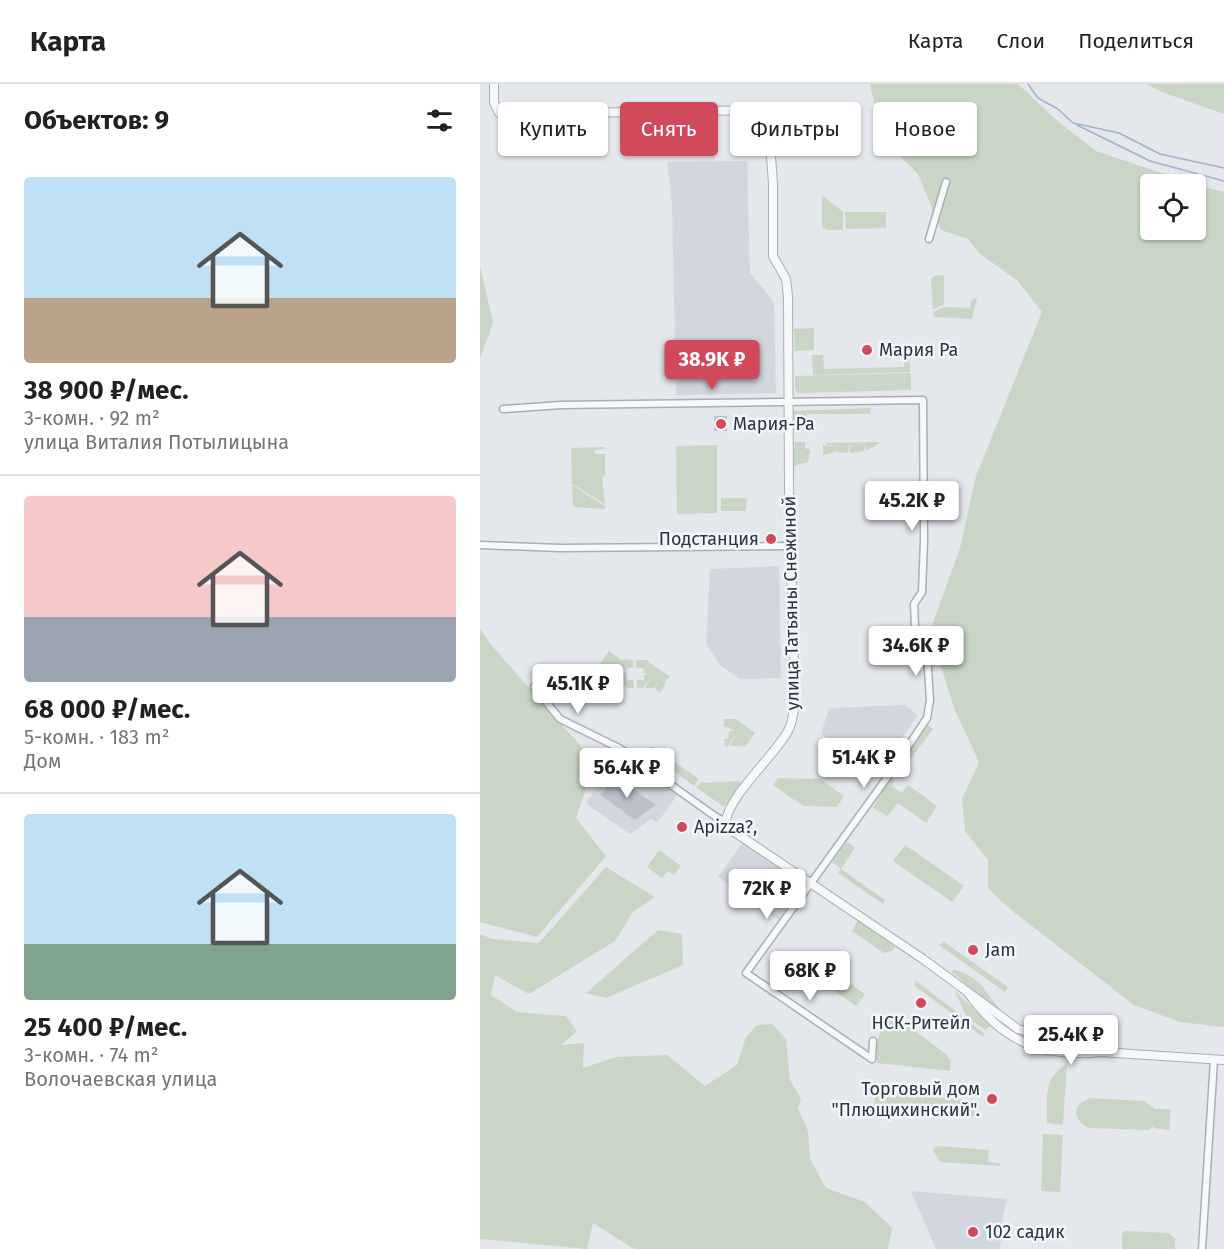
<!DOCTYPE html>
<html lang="ru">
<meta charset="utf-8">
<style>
:root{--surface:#fff;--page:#f6f6f6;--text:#202124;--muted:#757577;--line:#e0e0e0;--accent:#d1495b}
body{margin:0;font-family:"Fira Sans",sans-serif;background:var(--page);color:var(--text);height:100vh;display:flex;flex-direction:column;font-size:22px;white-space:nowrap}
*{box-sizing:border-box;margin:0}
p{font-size:20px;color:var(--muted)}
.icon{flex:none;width:33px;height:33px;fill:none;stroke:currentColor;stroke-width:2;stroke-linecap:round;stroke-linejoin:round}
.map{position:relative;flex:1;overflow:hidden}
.drawer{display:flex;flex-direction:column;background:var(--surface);width:480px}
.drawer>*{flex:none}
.banner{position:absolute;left:18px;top:18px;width:570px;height:54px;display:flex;gap:12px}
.controls{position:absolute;left:660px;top:90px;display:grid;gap:12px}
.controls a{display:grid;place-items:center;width:66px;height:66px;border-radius:6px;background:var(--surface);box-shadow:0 2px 4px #0004;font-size:30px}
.price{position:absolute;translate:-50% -51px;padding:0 14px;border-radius:6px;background:#fff;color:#222;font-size:20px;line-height:39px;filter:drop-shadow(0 2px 3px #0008)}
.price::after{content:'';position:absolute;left:50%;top:36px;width:18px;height:14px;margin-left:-9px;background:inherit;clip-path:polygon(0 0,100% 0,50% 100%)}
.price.on{background:var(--accent);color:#fff}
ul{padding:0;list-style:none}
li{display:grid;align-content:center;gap:12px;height:318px;padding:0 24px}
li+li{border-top:2px solid var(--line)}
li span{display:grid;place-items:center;height:186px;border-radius:6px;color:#555}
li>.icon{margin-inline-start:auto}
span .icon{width:108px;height:108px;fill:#fffc;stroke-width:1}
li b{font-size:26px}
h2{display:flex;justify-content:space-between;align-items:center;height:72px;padding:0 24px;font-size:26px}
.pill{padding:0 21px;border-radius:6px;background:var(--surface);box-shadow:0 2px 4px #0004;font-size:21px;line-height:54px}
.pill.on{background:var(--accent);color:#fff}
header{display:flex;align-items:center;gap:36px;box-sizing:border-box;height:84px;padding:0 30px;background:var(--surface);border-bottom:2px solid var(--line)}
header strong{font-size:28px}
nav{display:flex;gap:33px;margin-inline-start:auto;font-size:21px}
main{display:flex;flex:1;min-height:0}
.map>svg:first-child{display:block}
</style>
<header>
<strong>Карта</strong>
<nav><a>Карта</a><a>Слои</a><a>Поделиться</a></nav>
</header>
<main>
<section class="drawer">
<h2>Объектов: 9<svg class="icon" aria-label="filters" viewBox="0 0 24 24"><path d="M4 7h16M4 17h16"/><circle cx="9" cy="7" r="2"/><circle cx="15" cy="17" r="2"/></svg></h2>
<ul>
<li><span style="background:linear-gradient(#bfe0f5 65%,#b9a48a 0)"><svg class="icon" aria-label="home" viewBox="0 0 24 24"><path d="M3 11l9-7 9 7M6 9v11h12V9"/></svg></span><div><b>38 900 ₽/мес.</b><p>3-комн. · 92 m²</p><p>улица Виталия Потылицына</p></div></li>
<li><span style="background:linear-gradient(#f6c9c9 65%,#9aa5b1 0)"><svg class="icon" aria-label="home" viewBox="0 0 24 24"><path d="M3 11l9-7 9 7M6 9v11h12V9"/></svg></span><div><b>68 000 ₽/мес.</b><p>5-комн. · 183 m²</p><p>Дом</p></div></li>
<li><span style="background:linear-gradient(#bfe0f5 70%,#7fa58c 0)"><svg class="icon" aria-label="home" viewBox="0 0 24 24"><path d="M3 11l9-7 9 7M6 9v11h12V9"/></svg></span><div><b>25 400 ₽/мес.</b><p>3-комн. · 74 m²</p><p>Волочаевская улица</p></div></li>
</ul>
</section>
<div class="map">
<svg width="744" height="1165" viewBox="0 0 744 1165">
<rect width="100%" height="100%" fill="#e4e7ec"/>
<g fill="#d2d6de">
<polygon points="267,77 270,189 294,218 296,309 196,311 192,120 187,78"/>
<polygon points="299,482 301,594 260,595 240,581 226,560 230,485"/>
<polygon points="425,621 438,631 398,688 341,650 349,624"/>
<polygon points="144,668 192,702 193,707 198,710 177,739 171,735 150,750 108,721 107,717"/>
<polygon points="264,757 322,796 323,803 299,836 238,793"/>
<polygon points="431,1107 527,1115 522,1137 520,1165 456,1165"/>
</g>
<g fill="#c9d6c5">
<polygon points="390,0 538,0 575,35 616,67 714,100 670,100 670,146 716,146 716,101 744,108 744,943 700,938 654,921 531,826 508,804 508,776 485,747 482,715 499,678 474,624 450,547 480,464 496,392 562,228 538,197 499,169 488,155 461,146 438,90 402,55"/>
<polygon points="666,0 744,0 744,30 682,8"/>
<polygon points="342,111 363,128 363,146 347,146 342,143"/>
<polygon points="365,128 406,128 406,144 366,145"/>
<polygon points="0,182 13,239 0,274"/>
<polygon points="464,191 464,220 453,226 451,195 454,192"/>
<polygon points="497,213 492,235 454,233 453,228 464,223 490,224 491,217"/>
<polygon points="334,244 334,266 315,267 314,245"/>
<polygon points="424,269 429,269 430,288 333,291 332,271 343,271 344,285 424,283"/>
<polygon points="431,289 431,306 318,309 315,306 315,292"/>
<polygon points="391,324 390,330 327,330 327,333 323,332 312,337 312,327"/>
<polygon points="315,358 325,358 325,364 330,366 328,378 313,382"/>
<polygon points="397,358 400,359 386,367 384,361 384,367 370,369 370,362 373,361 369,361 368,369 356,368 356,363 355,368 343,371 343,359 345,362 366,361 346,361 346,359"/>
<polygon points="237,361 237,429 197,430 196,362"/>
<polygon points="124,363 124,365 114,366 115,370 125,370 125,392 122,393 125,420 92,400 91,364"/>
<polygon points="92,401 125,422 125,425 93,423"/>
<polygon points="241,414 267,414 266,427 241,427"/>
<polygon points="0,545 12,562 115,678 96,734 126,772 57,853 0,838"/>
<polygon points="129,567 140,575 139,578 141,575 153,576 153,584 147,584 143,588 146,588 147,596 153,596 154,604 148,604 134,594 136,589 133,593 126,588 128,584 125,587 118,582"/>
<polygon points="156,576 166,576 190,593 184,598 186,599 180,609 175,605 178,599 174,604 165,604 170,594 163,604 157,604 157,596 164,596 164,592 168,589 164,589 163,584 156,584"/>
<polygon points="244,635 256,635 275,649 266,662 261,662 264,656 260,662 250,662 256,650 248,662 245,662 244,655 248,655 249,647 254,646 244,642"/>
<polygon points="448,641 453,645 422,686 417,685"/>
<polygon points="171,662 219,695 214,702 167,667"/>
<polygon points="410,693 415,696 412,702 422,709 428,701 457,722 446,739 418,719 407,732 393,724"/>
<polygon points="298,694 340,695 364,712 357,723 323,722 293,701"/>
<polygon points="222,697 225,699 259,697 261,700 244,723 216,703"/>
<polygon points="366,759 370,759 375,764 361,785 405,816 403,820 358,789 361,785 352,778"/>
<polygon points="425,761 484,802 472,818 413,777"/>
<polygon points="179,766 201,782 194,791 188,787 182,794 167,783"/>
<polygon points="126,783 175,813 153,828 135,857 49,910 15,891 11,911 37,928 86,932 97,947 81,961 104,959 103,984 136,973 187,971 225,1002 257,981 266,953 277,941 292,940 306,955 310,996 321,1015 318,1024 328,1047 330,1075 346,1104 385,1118 412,1144 408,1165 154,1165 113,1139 107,1165 0,1155 0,850 12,855 59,859"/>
<polygon points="378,836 415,863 412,867 404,869 372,847"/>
<polygon points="178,846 202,850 203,881 126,914 106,909"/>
<polygon points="464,858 528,903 525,908 459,861"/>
<polygon points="338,878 385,910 381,916 377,914 380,917 376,922 330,890 334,884 337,886 335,883"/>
<path d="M473,885C505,896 500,903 520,925L518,928L472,888Z"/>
<polygon points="435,896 505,950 503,953 435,902"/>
<polygon points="474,906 511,942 505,946 487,933"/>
<polygon points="412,930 466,970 471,977 470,987 397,979 397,959 402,941 406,943 411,936 408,933"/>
<path d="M587,980L583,1039L582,1041L567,1039C567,1014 563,993 587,980Z"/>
<polygon points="395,1009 492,1016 494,1019 494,1031 491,1033 394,1026"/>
<path d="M610,1014L664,1017L675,1025H691L689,1046L674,1044V1042L668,1046L609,1044C592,1036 592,1020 610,1014Z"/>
<polygon points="563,1050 583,1051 580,1108 561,1107"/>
<polygon points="457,1062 509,1066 508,1078 520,1079 520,1082 460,1078 453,1066"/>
<polygon points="645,1147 689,1149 695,1155 695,1165 642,1165 642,1150"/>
</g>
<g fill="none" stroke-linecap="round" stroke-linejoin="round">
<g stroke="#9fb4cc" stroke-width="1.5">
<polyline points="548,0 558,14 578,25 593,39 639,49 680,70 744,84"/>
<polyline points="597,41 670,77 744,97"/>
</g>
</g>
<g fill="#bbc0ca">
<rect x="234" y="332" width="13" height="15"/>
<polygon points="134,692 176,721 155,736 121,711"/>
</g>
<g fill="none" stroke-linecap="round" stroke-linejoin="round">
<g stroke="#a9aeb7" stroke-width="9">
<g id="minor">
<polyline points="449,155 466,98"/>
<polyline points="23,325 81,321 443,316 444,457 442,508 434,520 435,543 435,549 447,569 450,616 447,634 411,688 266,889 392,975"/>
<polyline points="0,461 80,464 311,462"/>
<polyline points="54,603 80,635 139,664 236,733 246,738"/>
<polyline points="392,975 393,957"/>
<polyline points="722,1165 734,976"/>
</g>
</g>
<g stroke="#a9aeb7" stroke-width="10">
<g id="tertiary">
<path d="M14,0V19L19,29L24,30L284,26L290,58L293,100V172L306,195L308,213L309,403L315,620C313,629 313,638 308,647C295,671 247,714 246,738L253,747L443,875L538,945L621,968"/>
<path d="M489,910C523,958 563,974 621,968L744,976"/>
</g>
</g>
<use href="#minor" stroke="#f7f8fa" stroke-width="6"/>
<use href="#tertiary" stroke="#f7f8fa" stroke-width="8"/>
</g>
<g fill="#d1495b" stroke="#f4f6f9" stroke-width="2">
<circle cx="387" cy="266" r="6"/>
<circle cx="241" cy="340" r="6"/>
<circle cx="291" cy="455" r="6"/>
<circle cx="202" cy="743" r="6"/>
<circle cx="493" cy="866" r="6"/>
<circle cx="441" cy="919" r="6"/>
<circle cx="512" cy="1015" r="6"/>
<circle cx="493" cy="1148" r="6"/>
</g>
<g text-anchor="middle" stroke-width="5" stroke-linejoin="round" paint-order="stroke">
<g font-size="18" fill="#2b3445" stroke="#f4f6f9" text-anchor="start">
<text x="399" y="272">Мария Ра</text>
<text x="253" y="346">Мария-Ра</text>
<text x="279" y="461" text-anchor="end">Подстанция</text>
<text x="214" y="749">Apizza?,</text>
<text x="505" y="872">Jam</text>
<text x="441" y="945" text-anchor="middle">НСК-Ритейл</text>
<text x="500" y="1011" text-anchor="end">Торговый дом<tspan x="500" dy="21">"Плющихинский".</tspan></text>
<text x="505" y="1154">102 садик</text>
</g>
<g font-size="18" fill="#2b3445" stroke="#f4f6f9">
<text transform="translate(311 519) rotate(-91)" y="6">улица Татьяны Снежиной</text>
</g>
</g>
</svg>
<div class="controls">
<a><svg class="icon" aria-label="locate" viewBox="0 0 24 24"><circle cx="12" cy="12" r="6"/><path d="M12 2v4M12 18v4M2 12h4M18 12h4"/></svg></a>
</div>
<b class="price on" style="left:232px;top:307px">38.9K ₽</b>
<b class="price" style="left:432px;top:448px">45.2K ₽</b>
<b class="price" style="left:436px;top:593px">34.6K ₽</b>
<b class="price" style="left:98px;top:631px">45.1K ₽</b>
<b class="price" style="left:384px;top:705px">51.4K ₽</b>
<b class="price" style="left:147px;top:715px">56.4K ₽</b>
<b class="price" style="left:287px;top:836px">72K ₽</b>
<b class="price" style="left:330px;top:918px">68K ₽</b>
<b class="price" style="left:591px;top:982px">25.4K ₽</b>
<div class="banner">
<a class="pill">Купить</a>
<a class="pill on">Снять</a>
<a class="pill">Фильтры</a>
<a class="pill">Новое</a>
</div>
</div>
</main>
